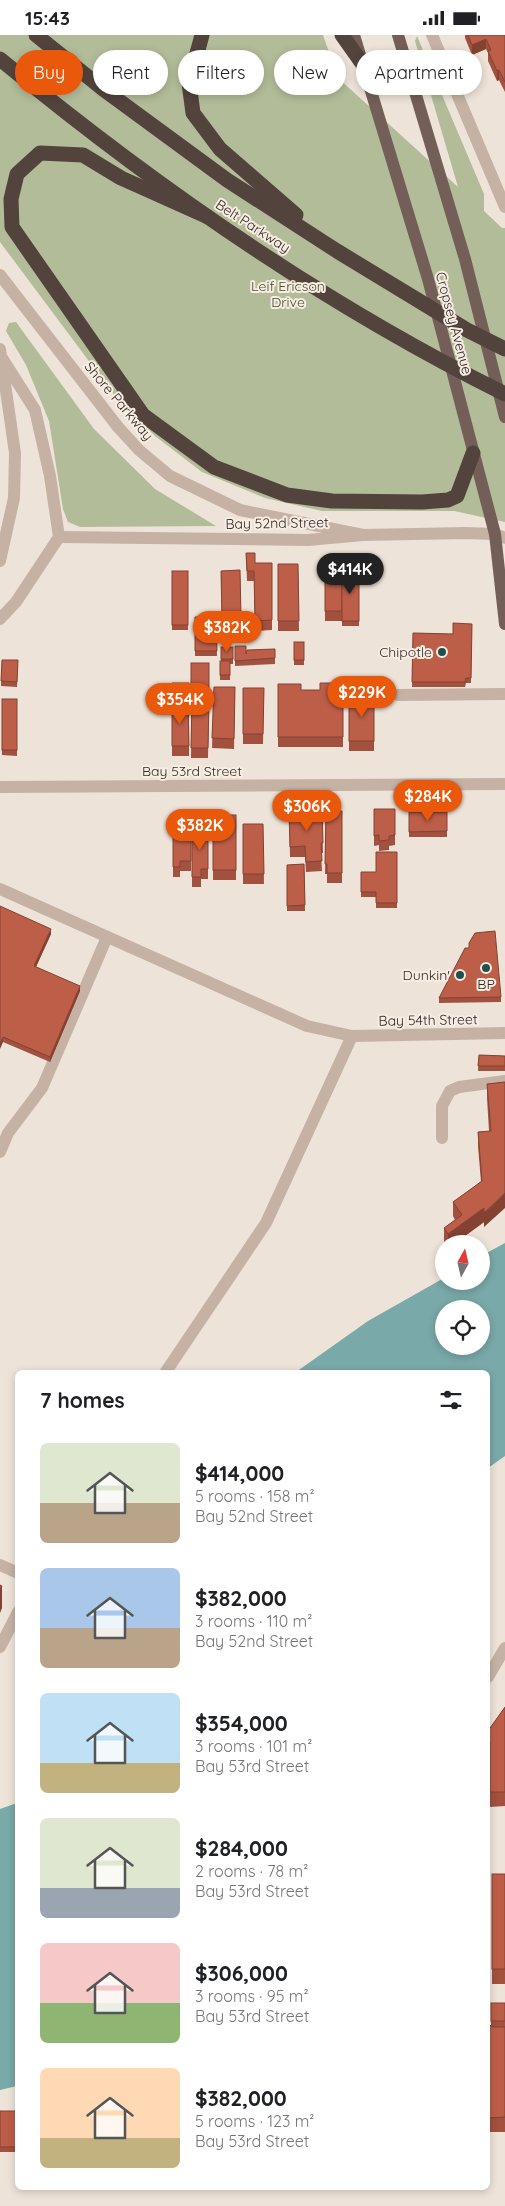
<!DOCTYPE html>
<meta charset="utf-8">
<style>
:root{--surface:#fff;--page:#f6f6f6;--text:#202124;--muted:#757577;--accent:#ea580c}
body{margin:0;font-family:Quicksand,sans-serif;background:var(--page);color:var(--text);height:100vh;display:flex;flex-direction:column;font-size:19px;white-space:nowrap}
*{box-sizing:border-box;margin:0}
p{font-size:16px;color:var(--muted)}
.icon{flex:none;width:28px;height:28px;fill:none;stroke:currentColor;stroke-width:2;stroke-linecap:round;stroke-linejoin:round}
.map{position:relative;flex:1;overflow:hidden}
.details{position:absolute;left:15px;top:1335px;width:475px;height:820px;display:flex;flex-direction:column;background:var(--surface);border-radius:8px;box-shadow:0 2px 8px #0003}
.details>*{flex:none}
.banner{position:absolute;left:15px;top:15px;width:475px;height:45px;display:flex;gap:10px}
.needle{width:32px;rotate:8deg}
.buttons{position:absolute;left:435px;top:1200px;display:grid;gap:10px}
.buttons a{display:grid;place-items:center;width:55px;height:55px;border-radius:50%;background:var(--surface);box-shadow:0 2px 8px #0003;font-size:25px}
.price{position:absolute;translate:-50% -42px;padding:0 11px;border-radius:18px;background:var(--accent);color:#fff;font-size:16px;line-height:32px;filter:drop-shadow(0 1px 2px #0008)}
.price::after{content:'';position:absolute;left:50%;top:30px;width:15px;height:11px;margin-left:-8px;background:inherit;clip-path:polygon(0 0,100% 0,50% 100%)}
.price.current{background:#222;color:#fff}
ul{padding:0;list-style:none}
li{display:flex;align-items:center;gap:15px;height:125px;padding:0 25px}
li span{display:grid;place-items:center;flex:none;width:140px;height:100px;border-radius:8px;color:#555}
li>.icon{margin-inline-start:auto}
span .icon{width:60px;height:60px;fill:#fffc;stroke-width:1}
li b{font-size:21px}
h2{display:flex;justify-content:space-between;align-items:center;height:60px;padding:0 25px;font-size:21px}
.chip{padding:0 18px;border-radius:22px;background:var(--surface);box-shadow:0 2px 8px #0003;font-size:18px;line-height:45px}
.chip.current{background:var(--accent);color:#fff}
.status{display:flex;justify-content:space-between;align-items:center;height:35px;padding:0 25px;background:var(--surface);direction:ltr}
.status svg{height:14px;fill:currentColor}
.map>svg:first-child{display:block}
</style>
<div class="status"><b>15:43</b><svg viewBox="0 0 49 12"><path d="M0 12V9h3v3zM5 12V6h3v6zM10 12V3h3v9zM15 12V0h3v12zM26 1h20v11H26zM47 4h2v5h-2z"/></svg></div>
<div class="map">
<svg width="505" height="2171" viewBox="0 0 505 2171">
<rect width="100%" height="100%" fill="#eee3d8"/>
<g fill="#b2bc99">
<polygon points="0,0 323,0 338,43 458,152 415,6 417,1 484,159 484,176 502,193 505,193 505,487 454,476 322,476 265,463 202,437 155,401 115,361 0,207"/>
<polygon points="16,287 94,394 155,454 216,491 80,492 68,487 63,474 49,386 26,330 6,296 9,288"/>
</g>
<g fill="#79a9a8" fill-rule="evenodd">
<path d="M505,1208V1421L488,1433V1338L296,1337L368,1286L444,1243V1246H481V1221ZM444,1274H481V1311H444Z"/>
<polygon points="17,1768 17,2051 0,2055 0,1774"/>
</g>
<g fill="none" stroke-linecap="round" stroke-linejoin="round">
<g stroke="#c5b2a5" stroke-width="12">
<polyline points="432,0 505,172"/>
<polyline points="0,240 118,392 139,415 170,441 240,475 363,500"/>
<polyline points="0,314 15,418 14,463 0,526"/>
<polyline points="59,502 308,505 363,500 465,498 495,499 505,503"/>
<polyline points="0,584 16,567 59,502 50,441 35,375 2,323"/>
<polyline points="398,660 505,659"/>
<polyline points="0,752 505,749"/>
<polyline points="0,854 307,991 352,1001 505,998"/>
<polyline points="442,1103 442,1071 450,1056 459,1052 505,1046"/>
<polyline points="0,1117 8,1098 42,1053 107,902"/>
<polyline points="165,1338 266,1188 352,1001"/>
<polyline points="0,1530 18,1538"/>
<polyline points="0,1612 18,1577"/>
<polyline points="488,1642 505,1613"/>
</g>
<g stroke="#735f58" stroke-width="12">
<polyline points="354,0 428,244 495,499 505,589"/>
<polyline points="398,0 465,224 505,382"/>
</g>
<g stroke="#52433d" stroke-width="15">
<polyline points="36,0 103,54 227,145 337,216 467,295 505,314"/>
<polyline points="202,0 189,48 193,78 220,114 296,180"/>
<polyline points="342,0 364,31"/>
<path d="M0,24C155,152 324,269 505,359"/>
<polyline points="208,182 121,143 83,120 40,118 17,139 11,164 12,192 143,380 214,432 287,460 332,466 422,467 448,465 457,461 473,418"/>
</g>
</g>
<g fill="#a2513e">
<polygon points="465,0 505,0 505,57 499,45 497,46 488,26 488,18 486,14 472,20 465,3"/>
<polygon points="246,518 255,528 272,528 272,595 255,596 254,546 247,546"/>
<polygon points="278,529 298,529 299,596 278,596"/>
<rect x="325" y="531" width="17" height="55"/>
<rect x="342" y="534" width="17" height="57"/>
<polygon points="240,535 241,589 222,589 221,536"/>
<rect x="172" y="536" width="16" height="59"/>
<polygon points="195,582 216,582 217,621 195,621"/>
<polygon points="472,589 471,648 466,648 465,652 412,652 413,598 453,599"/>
<rect x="294" y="607" width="10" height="23"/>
<polygon points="235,611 246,619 275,614 275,629 235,631"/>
<polygon points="221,612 233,612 233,629 230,629 230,645 220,645 220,626 221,626"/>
<polygon points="2,625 18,625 17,652 1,651"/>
<polygon points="191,628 209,628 209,667 208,723 191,723 192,667"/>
<rect x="172" y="648" width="17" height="73"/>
<polygon points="343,648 343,712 278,712 278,649 301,655 320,655"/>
<polygon points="214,652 235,652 234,714 212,713"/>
<polygon points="243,653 264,653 263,709 243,709"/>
<rect x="349" y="660" width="25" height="56"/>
<polygon points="2,664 17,664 17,721 2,720"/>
<polygon points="322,774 323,818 321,818 322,836 306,837 305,822 290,822 289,775"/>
<polygon points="374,774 395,774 395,810 389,811 389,815 379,816 379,810 374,811"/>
<polygon points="326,776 342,776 342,848 327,848 327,839 325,839"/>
<rect x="409" y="777" width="38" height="25"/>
<rect x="213" y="780" width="23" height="65"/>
<polygon points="191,781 191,836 180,836 180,842 173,842 173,782"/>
<polygon points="243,789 263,789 264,849 243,849"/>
<polygon points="192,792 208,793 208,844 201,844 201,852 192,852"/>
<polygon points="397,817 397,873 376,873 376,862 361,862 361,837 376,837"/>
<polygon points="304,829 305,876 287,876 287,830"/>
<polygon points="0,871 51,899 36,932 80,956 50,1027 3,1007"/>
<polygon points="469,908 501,962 501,967 439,968 439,963 469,913"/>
<polygon points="479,1020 505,1021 505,1036 478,1036"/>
<polygon points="505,1047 484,1192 484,1187 454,1209 445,1209 444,1207 444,1193 455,1185 453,1181 453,1167 481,1147 478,1111 478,1097 489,1096 487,1063 487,1049"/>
<polygon points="505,1672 505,1771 490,1772 490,1720 488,1720 488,1696"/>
<rect x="492" y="1839" width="13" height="110"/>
<polygon points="491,1968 505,1968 505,2097 488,2097 488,1988 491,1991"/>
<rect x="0" y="2076" width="18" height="41"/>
</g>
<g fill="#844232">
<polygon points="486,4 486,14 472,20 472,10"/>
<polygon points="499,35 499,45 497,46 497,36"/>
<polygon points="51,894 51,899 34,936 34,931"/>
<polygon points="80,951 80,956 50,1027 50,1022"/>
<polygon points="3,1002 3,1007 0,1014 0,1009"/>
<polygon points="505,1158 505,1173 484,1192 484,1178"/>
<polygon points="484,1173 484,1187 454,1209 448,1209 448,1199"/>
<polygon points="2,1551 2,1573 0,1578 0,1556"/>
</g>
<g fill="#bc5e48" stroke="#844232">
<polygon points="468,0 505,0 505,47 499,35 497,36 488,16 491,15 486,4 472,10"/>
<polygon points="246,518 255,518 255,528 272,528 272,585 255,586 254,536 247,536"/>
<polygon points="278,529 298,529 299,586 278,586"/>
<rect x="325" y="531" width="17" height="45"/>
<rect x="342" y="534" width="17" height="52"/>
<polygon points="240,535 241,583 222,584 221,536"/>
<rect x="172" y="536" width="16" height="54"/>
<polygon points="195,582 216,582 217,616 195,616"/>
<polygon points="453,588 472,589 471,643 466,643 465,647 412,647 413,598 453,599"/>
<rect x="294" y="607" width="10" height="18"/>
<polygon points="235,611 246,611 246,619 247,615 275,614 275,623 235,626"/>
<rect x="221" y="612" width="12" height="12"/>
<polygon points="2,625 18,625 17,647 1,646"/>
<rect x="220" y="626" width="10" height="14"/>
<rect x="191" y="628" width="18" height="34"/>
<polygon points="172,648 189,648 189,673 188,673 188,668 172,668 172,673"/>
<polygon points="320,648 343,648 343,702 278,702 278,649 301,649 301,655 320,655"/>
<polygon points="214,652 235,652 234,704 212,703"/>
<polygon points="243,653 264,653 263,699 243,699"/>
<rect x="349" y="660" width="25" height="46"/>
<rect x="2" y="664" width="15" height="51"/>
<polygon points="192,665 209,665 208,713 191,713"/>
<polygon points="172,668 188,668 189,711 172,711"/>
<polygon points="322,774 323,808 321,808 322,826 306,827 305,811 290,812 289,775"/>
<polygon points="374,774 395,774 395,800 389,801 389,805 379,806 379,800 374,801"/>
<polygon points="326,776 342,776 342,838 327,838 327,829 325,829"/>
<polygon points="409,777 447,777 447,796 409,797"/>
<rect x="213" y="780" width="23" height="55"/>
<polygon points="191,781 191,826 180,826 180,832 173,832 173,782"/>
<polygon points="243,789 263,789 264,839 243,839"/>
<polygon points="192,792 208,793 208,834 201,834 201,842 192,842"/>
<polygon points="376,817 397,817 397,868 376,868 376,857 361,857 361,837 376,837"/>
<polygon points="304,829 305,870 287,871 287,830"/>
<polygon points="0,871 51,894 34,931 80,951 50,1022 3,1002 0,1009"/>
<polygon points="495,896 501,962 439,963 465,913 469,913 469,908 475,898"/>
<polygon points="479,1020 505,1021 505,1031 478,1031"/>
<polygon points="505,1047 505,1158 484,1178 484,1173 448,1199 444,1193 462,1180 453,1167 482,1146 478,1097 491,1096 487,1049"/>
<polygon points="0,1550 2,1551 0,1556"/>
<polygon points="505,1672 505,1757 490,1757 490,1706 488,1706 488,1696"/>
<rect x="492" y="1839" width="13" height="95"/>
<rect x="491" y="1968" width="14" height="18"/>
<polygon points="488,1988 492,1992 505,1992 505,2082 488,2083"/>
<rect x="0" y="2076" width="18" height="36"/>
</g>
<g fill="#1f4f4f" stroke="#f7ede3" stroke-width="2">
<circle cx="442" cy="617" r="5"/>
<circle cx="486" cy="933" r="5"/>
<circle cx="460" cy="940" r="5"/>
</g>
<g text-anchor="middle" stroke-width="4" stroke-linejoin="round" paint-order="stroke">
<g font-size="14" fill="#322926" stroke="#f7ede3">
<text transform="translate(253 191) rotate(33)" y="5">Belt Parkway</text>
<text transform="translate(454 288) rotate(75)" y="5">Cropsey Avenue</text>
<text transform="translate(119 366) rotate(50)" y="5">Shore Parkway</text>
<text transform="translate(277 488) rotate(-1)" y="5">Bay 52nd Street</text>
<text x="192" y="741">Bay 53rd Street</text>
<text transform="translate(428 985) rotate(-1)" y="5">Bay 54th Street</text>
</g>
<g font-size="14" fill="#434e2c" stroke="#f7ede3">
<text x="288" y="256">Leif Ericson<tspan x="288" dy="16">Drive</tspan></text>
</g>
<g font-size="14" fill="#322926" stroke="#f7ede3" text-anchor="end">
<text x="432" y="622">Chipotle</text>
<text x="450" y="945">Dunkin'</text>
<text x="486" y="954" text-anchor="middle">BP</text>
</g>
</g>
</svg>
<div class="buttons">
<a><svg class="needle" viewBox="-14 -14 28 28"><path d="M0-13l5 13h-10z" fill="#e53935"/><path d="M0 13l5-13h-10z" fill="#757577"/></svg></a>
<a><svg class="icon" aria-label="locate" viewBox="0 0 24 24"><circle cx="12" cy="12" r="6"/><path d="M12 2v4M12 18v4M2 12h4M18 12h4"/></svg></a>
</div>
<b class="price current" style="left:350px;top:560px">$414K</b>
<b class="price" style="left:227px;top:618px">$382K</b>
<b class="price" style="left:362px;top:683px">$229K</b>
<b class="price" style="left:180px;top:690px">$354K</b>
<b class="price" style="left:428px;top:787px">$284K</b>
<b class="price" style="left:307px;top:797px">$306K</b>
<b class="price" style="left:200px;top:816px">$382K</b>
<div class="banner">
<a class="chip current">Buy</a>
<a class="chip">Rent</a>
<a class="chip">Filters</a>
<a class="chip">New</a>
<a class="chip">Apartment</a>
</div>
<section class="details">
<h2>7 homes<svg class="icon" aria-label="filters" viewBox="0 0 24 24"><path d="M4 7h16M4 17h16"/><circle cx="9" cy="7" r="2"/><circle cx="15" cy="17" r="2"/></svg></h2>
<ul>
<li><span style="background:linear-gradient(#dfe7d0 60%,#b9a48a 0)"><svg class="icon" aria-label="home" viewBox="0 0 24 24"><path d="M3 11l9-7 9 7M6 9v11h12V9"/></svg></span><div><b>$414,000</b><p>5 rooms · 158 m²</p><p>Bay 52nd Street</p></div></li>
<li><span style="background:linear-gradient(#a9c7e8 60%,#b9a48a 0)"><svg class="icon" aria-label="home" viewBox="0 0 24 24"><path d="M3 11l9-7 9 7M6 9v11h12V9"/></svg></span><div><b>$382,000</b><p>3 rooms · 110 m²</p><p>Bay 52nd Street</p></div></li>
<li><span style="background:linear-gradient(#bfe0f5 70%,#c2b280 0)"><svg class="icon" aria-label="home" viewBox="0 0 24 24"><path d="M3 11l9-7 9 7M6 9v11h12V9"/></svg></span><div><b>$354,000</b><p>3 rooms · 101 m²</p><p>Bay 53rd Street</p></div></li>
<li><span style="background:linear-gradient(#dfe7d0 70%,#9aa5b1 0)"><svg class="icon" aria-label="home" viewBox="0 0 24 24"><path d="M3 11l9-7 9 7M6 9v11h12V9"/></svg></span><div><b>$284,000</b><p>2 rooms · 78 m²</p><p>Bay 53rd Street</p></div></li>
<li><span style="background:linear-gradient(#f6c9c9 60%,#8fb573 0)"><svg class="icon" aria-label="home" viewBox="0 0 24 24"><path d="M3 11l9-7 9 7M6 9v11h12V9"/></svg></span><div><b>$306,000</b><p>3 rooms · 95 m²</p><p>Bay 53rd Street</p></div></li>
<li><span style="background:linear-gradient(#ffd9b3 70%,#c2b280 0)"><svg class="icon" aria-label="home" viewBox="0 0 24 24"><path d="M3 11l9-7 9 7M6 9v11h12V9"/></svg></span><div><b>$382,000</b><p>5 rooms · 123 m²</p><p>Bay 53rd Street</p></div></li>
</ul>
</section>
</div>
